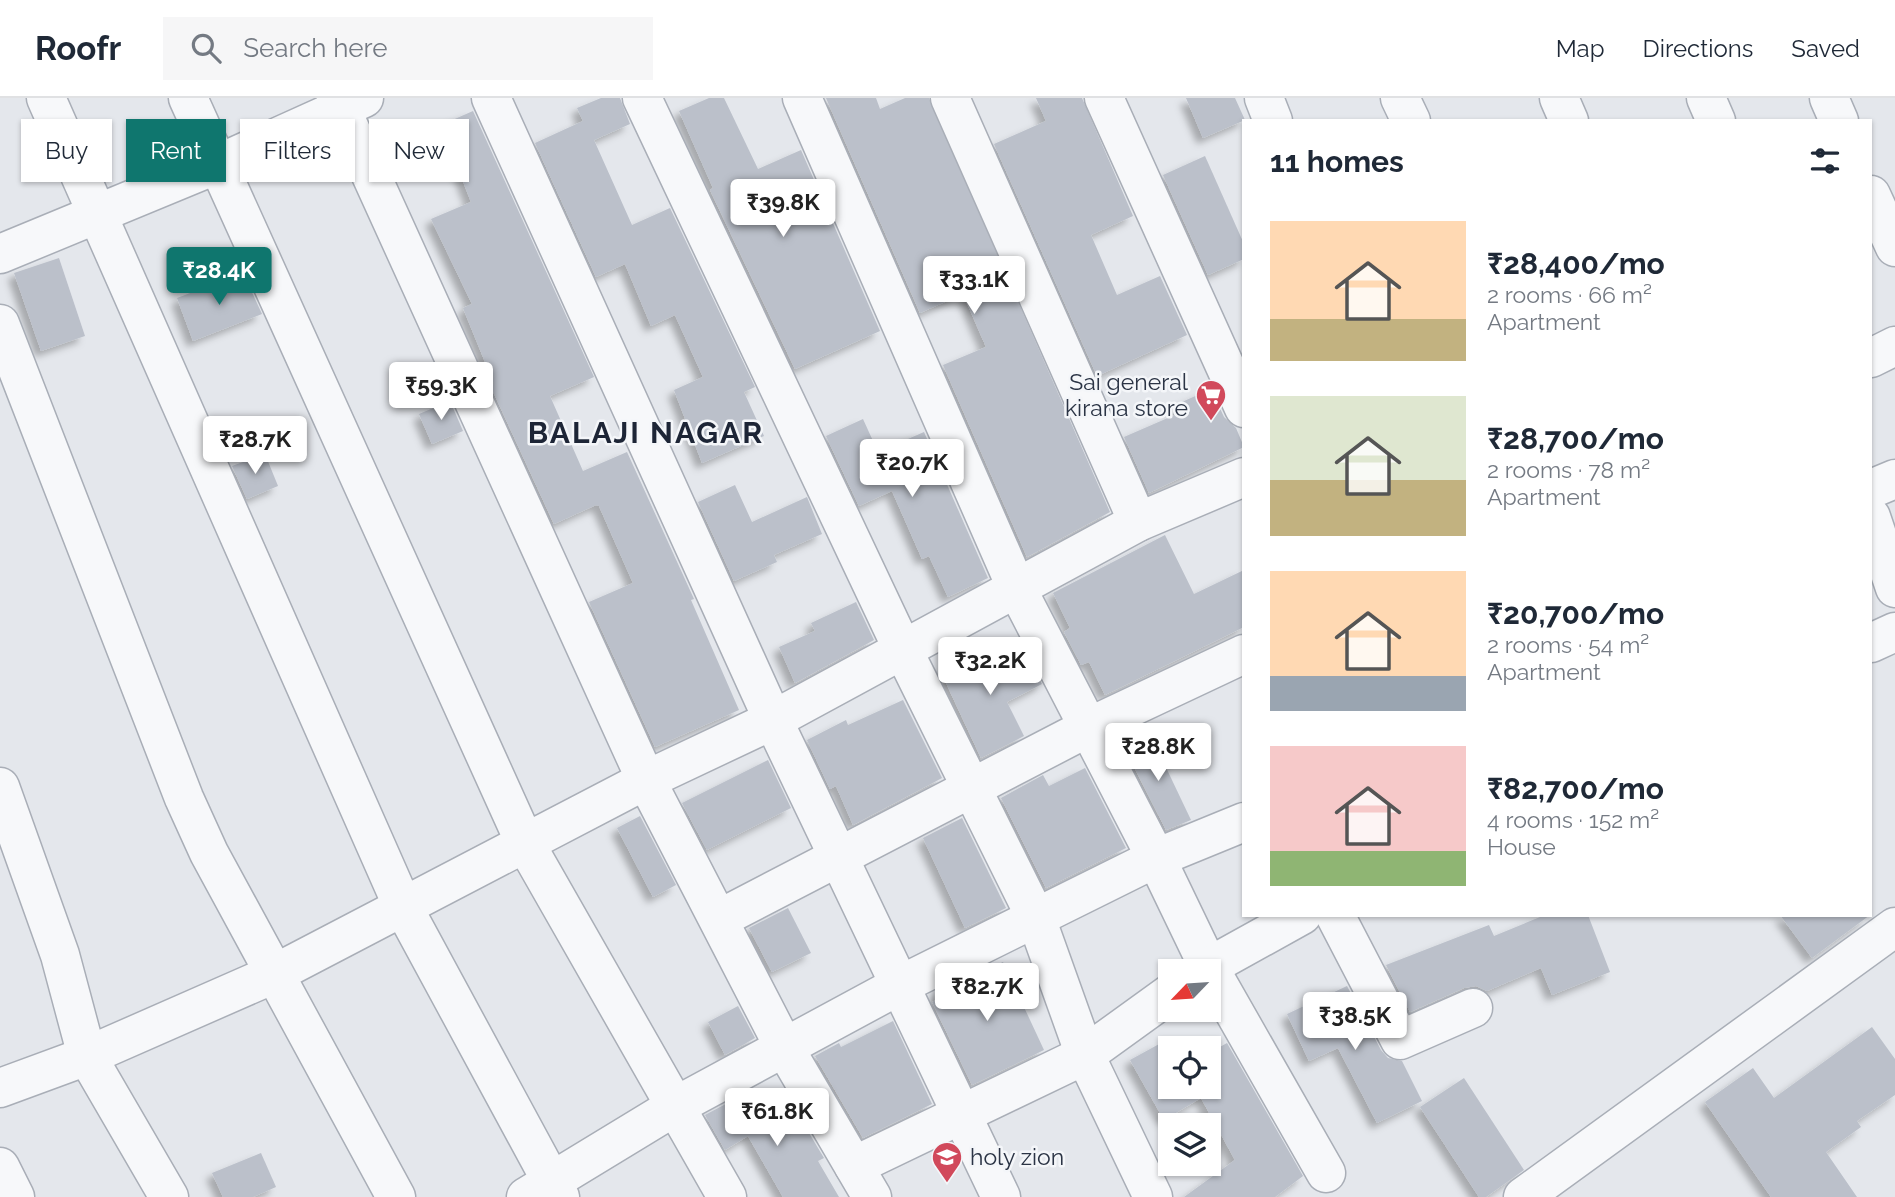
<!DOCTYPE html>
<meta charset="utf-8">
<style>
:root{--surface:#fff;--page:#f6f6f7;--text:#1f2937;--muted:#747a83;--line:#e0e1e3;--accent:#0f766e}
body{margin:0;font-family:Raleway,sans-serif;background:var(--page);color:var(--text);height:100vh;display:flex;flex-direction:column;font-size:26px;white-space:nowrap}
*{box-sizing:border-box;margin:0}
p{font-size:23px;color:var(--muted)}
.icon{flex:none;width:38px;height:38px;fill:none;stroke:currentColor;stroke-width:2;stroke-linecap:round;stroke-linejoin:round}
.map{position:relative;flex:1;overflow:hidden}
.panel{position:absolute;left:1242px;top:21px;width:630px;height:798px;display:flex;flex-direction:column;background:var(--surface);border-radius:0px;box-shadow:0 2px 5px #0004}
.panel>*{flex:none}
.banner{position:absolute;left:21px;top:21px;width:665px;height:63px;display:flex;gap:14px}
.needle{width:46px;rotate:245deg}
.controls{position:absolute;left:1158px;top:861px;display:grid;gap:14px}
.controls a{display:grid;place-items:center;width:63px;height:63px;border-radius:0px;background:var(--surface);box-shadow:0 2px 5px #0004;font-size:35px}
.price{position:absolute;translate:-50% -60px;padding:0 16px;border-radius:7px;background:#fff;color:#222;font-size:23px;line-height:46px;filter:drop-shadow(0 2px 4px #0008)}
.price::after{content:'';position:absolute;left:50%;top:42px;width:21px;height:16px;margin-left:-10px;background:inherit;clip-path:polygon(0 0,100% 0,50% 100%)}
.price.current{background:var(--accent);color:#fff}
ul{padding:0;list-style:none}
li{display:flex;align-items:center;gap:21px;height:175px;padding:0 28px}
li span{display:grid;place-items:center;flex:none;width:196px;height:140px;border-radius:0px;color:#555}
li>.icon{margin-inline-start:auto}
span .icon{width:84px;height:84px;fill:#fffc;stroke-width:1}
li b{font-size:30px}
h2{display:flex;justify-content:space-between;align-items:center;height:84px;padding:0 28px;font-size:30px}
.chip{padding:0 24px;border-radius:0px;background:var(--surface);box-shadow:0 2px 5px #0004;font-size:24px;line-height:63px}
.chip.current{background:var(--accent);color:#fff}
header{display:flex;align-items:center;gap:42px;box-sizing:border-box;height:98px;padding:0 35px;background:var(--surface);border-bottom:2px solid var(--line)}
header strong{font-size:33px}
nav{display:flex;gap:38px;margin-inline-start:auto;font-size:24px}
.search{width:490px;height:63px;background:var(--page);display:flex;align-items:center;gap:18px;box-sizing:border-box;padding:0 24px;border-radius:0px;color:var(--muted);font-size:26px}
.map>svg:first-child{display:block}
</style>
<header>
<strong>Roofr</strong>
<div class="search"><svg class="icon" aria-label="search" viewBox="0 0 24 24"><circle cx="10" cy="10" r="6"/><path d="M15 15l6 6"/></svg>Search here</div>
<nav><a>Map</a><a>Directions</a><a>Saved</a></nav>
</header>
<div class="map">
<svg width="1895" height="1099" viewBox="0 0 1895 1099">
<defs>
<filter id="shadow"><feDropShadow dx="-6" dy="6" stdDeviation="3.5" flood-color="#0004"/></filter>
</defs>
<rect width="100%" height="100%" fill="#e4e7ec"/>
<g fill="#bbc0ca" filter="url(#shadow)">
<polygon points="601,0 620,0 630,26 594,42 632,127 670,110 755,289 744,294 764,338 702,365 674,292 703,279 675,217 651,228 625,166 596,179 535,45 583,23 577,10"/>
<polygon points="709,0 724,0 758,71 801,52 880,233 795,271 710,92 713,90 679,13"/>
<polygon points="826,0 876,0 880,11 905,0 929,0 1110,414 1027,459 943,267 986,249 963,196 920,215"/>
<polygon points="1036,0 1082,0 1133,118 1091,137 1117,197 1160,178 1187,237 1097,278 994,46 1046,23"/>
<polygon points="1186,0 1235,0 1245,22 1203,40"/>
<polygon points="473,13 594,279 550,298 583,373 627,354 694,501 691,502 739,612 655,649 589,504 633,485 599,408 596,407 554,426 490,287 494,286 463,210 472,206 431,121 471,104 441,27"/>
<polygon points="1205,58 1244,146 1244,161 1208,177 1163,77"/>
<polygon points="59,160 85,238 41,253 14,175"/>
<polygon points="243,175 262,216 193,243 177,200"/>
<polygon points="1211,291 1224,319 1236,330 1244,349 1149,395 1124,339 1177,316 1173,308"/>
<polygon points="450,303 463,333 432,346 419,316"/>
<polygon points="863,321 878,354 924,334 988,480 948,499 929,458 922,461 892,393 859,408 826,338"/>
<polygon points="265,356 278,388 247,401 232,368"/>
<polygon points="735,387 752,424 807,399 822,436 774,457 777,464 734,483 698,404"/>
<polygon points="1165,437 1194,496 1244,472 1244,529 1105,597 1089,564 1081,567 1064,534 1070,530 1053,495"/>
<polygon points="856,504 874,542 795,585 779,549 815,533 811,525"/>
<polygon points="984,550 992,568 1024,553 1042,586 1007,604 1024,638 981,660 940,572"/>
<polygon points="903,602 942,680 853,727 836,688 830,691 807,642 846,622 848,627"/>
<polygon points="1151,638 1191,722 1166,732 1125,651"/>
<polygon points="768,662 791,710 707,752 682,705"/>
<polygon points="1085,670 1126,750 1046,790 1001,700 1043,677 1049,688"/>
<polygon points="640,718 676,787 653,799 617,730"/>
<polygon points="962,720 1006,810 965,830 923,740"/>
<polygon points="788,810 811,855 772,874 749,830"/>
<polygon points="1545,817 1588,817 1610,874 1552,897 1541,870 1487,893 1476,888 1464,890 1410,914 1386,867 1489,827 1494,838"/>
<polygon points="1780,817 1870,817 1812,860"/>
<polygon points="1003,864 1044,952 972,987 932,904 938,901 935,895"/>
<polygon points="1347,888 1381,952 1388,960 1402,963 1422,1003 1377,1025 1338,950 1309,963 1287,916"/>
<polygon points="738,908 755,940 725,957 708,924"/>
<polygon points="893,923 932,1006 863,1040 815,958 839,945 841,949"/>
<polygon points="1872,929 1895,961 1895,997 1857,1023 1861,1029 1826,1054 1857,1099 1771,1099 1705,1004 1753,970 1774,1000"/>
<polygon points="1161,945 1171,962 1171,989 1209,989 1209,955 1227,945 1303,1078 1275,1099 1184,1099 1235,1062 1201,1000 1164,1022 1130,962"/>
<polygon points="1464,980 1524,1072 1486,1099 1479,1099 1420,1009"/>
<polygon points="739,999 755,1026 791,1005 824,1060 818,1063 839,1099 783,1099 748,1038 725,1052 705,1017"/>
<polygon points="261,1055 276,1089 253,1099 223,1099 212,1075"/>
</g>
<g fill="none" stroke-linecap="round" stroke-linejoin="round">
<g stroke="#a9aeb7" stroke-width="41">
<g id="minor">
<polyline points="46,0 403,809 560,1099"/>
<polyline points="188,0 525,745 727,1099"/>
<polyline points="336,0 646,682 784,949 872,1099"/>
<polyline points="491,0 773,622 1001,1099"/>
<polyline points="642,0 902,550 1036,820 1085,957 1153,1099"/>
<polyline points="802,0 1016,489 1156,760 1208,868 1326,1075"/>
<polyline points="950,0 1138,424"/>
<polyline points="1104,0 1244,310"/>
<polyline points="1264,0 1273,23"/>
<polyline points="1400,0 1411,23"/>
<polyline points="1559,0 1569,23"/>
<polyline points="1706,0 1716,23"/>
<polyline points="1829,0 1839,23"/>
<polyline points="1871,97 1895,149"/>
<polyline points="0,156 218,66 364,0"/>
<polyline points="0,226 184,700 209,755 396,1099"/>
<polyline points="1871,260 1895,248"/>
<polyline points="1871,391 1895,381"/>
<polyline points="1871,419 1895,490"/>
<polyline points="1871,545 1895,534"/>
<polyline points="0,689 60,857 87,958 169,1099"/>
<polyline points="1335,817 1400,942 1473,910"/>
<polyline points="719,821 1089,629 1244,556"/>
<polyline points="1201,873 1302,817"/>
<polyline points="0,990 87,958 276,875 646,682 773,622 1138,424 1244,379"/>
<polyline points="854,1068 1085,957 1171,895"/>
<polyline points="0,1069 15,1099"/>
<polyline points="526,1099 674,1009 898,888 1156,760 1244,724"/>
<polyline points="1523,1099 1895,829"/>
</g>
</g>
<use href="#minor" stroke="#f7f8fa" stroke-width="38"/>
</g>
<defs>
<g id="supermarket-pin" transform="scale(1.575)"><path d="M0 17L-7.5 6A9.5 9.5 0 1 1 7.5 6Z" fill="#d1495b" stroke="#f4f6f9"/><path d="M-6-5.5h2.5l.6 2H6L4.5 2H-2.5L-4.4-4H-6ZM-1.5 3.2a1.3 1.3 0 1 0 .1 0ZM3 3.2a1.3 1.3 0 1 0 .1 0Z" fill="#fff"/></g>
<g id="school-pin" transform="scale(1.575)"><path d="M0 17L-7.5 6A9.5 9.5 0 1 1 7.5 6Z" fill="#d1495b" stroke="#f4f6f9"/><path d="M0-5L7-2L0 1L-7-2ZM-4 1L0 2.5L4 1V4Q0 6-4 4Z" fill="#fff"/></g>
</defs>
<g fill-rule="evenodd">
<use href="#supermarket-pin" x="1211" y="297"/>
<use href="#school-pin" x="947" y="1059"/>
</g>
<g text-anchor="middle" stroke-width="5" stroke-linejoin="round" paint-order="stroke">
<g font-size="23" fill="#2b3445" stroke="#f4f6f9" text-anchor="end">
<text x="1188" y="292">Sai general<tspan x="1188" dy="26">kirana store</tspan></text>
<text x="970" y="1067" text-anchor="start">holy zion</text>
</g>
<g font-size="30" font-weight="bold" letter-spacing="2" fill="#1d2536" stroke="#f4f6f9">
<text x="646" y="345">BALAJI NAGAR</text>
</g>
</g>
</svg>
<div class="controls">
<a><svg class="needle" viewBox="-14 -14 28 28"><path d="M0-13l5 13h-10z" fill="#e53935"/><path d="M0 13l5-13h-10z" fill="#747a83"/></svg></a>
<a><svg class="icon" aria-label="locate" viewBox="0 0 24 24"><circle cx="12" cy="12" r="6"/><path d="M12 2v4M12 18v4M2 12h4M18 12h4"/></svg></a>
<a><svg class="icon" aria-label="layers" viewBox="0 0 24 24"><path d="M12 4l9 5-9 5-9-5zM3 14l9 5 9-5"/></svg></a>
</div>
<b class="price" style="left:783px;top:141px">₹39.8K</b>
<b class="price current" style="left:219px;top:209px">₹28.4K</b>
<b class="price" style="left:974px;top:218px">₹33.1K</b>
<b class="price" style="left:441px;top:324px">₹59.3K</b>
<b class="price" style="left:255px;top:378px">₹28.7K</b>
<b class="price" style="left:912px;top:401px">₹20.7K</b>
<b class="price" style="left:990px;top:599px">₹32.2K</b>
<b class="price" style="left:1158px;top:685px">₹28.8K</b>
<b class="price" style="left:987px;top:925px">₹82.7K</b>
<b class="price" style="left:1355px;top:954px">₹38.5K</b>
<b class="price" style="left:777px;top:1050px">₹61.8K</b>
<div class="banner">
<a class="chip">Buy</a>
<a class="chip current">Rent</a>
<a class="chip">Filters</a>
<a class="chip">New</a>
</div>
<section class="panel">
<h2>11 homes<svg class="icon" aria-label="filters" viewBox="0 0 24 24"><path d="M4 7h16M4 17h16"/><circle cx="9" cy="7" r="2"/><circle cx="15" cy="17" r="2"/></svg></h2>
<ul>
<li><span style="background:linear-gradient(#ffd9b3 70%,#c2b280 0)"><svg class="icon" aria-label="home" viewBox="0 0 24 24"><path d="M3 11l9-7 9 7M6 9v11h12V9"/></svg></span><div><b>₹28,400/mo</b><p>2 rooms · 66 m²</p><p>Apartment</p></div></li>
<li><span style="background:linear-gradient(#dfe7d0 60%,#c2b280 0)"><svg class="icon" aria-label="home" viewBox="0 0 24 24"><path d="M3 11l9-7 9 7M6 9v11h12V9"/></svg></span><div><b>₹28,700/mo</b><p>2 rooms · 78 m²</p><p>Apartment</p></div></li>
<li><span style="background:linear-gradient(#ffd9b3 75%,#9aa5b1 0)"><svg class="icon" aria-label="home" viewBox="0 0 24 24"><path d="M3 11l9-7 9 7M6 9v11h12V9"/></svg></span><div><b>₹20,700/mo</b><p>2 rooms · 54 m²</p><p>Apartment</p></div></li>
<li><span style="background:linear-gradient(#f6c9c9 75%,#8fb573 0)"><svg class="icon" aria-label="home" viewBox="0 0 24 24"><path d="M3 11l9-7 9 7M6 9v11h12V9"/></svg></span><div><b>₹82,700/mo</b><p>4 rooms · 152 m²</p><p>House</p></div></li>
</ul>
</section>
</div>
